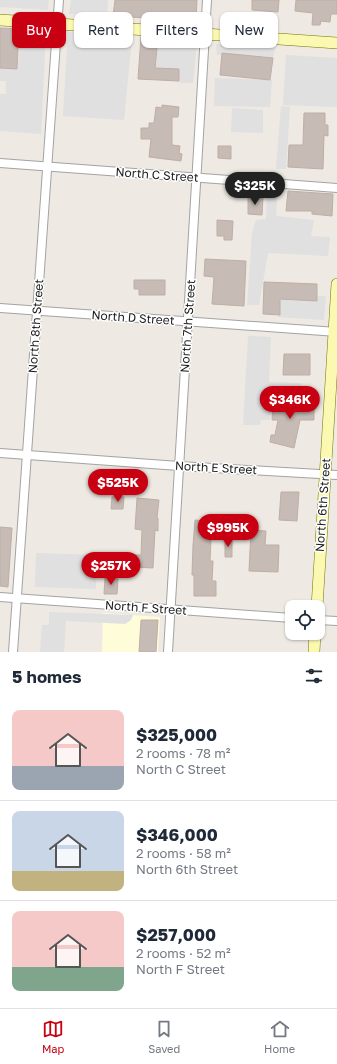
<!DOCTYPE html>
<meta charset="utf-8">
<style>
:root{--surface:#fff;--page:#f6f6f7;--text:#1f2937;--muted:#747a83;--line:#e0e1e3;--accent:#c90012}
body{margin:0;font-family:"Golos Text",sans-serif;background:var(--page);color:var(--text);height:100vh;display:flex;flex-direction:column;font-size:15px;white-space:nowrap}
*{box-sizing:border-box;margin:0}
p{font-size:13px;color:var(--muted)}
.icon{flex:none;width:22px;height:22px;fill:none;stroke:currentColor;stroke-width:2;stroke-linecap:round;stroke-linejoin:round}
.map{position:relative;height:652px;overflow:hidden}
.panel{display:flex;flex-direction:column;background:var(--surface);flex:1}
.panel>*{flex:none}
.hud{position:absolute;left:12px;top:12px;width:313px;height:36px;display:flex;gap:8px}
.tools{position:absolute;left:285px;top:600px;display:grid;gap:8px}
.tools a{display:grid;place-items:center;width:40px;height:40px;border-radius:8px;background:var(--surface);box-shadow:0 1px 3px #0004;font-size:20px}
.price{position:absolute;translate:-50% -34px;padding:0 9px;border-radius:14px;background:var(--accent);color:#fff;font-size:13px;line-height:26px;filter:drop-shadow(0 1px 2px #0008)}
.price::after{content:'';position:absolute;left:50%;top:24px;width:12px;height:9px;margin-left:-6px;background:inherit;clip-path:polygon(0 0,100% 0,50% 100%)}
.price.current{background:#222;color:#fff}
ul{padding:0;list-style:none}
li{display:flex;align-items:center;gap:12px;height:100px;padding:0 12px}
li+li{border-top:1px solid var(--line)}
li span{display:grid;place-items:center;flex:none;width:112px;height:80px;border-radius:8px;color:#555}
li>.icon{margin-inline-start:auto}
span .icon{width:48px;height:48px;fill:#fffc;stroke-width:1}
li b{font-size:17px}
h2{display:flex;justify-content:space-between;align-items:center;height:48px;padding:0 12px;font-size:17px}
.tag{padding:0 14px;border-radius:8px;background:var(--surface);box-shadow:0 1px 3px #0004;font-size:14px;line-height:36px}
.tag.current{background:var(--accent);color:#fff}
.tabs{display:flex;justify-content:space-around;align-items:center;height:56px;border-top:1px solid var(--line);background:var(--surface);font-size:11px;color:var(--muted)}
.tabs a{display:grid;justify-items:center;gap:2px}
.tabs .current{color:var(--accent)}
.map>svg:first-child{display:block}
</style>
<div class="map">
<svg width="337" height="652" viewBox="0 0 337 652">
<rect width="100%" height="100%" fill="#eee9e2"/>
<polygon fill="#fffcda" points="103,613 160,617 158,652 102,652"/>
<g fill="#e0e0e0">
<polygon points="0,0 49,0 48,10 0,7"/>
<polygon points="71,0 108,0 107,15 69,14"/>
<polygon points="224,15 275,18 274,27 223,24"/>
<polygon points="21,31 46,33 41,134 0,131 0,94 6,94 6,81 0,81 0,68 18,69"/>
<polygon points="68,32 132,37 124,120 63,116"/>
<polygon points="158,39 197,43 193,83 180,83 178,70 155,69"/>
<polygon points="216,44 275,48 273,59 217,55"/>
<polygon points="286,55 337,58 337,107 283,105"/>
<polygon points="215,78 272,80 270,107 214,106"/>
<polygon points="281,106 290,107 286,169 276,169"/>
<polygon points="232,108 263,110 263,133 231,132"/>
<polygon points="278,186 276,216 314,220 311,236 330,237 328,256 268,253 259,305 247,305 252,233 256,220 266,219 267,187"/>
<polygon points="281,296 326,296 324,320 278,317"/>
<polygon points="248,336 271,337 269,382 301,383 302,399 271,399 270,420 261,420 260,425 243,425"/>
<polygon points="36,553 97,555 96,589 35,587"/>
<polygon points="49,612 133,615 131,620 125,624 66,621 64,652 40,652 42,625 49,625"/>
</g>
<g fill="#c6bbb5" stroke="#c0aea4">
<polygon points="115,0 197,0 196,21 113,16"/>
<polygon points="252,0 279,0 278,12 252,10"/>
<polygon points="296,0 337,0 337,14 331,14 330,22 321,21 320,25 312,25 313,13 295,11"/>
<polygon points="0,28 19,29 17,69 0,68"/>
<polygon points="141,37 158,38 155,68 179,69 179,81 138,79"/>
<polygon points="222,53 273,58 270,80 220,75"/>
<polygon points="162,105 179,107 178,117 172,117 172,145 180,146 179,153 182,154 181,161 149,157 151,139 141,139 141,128 149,128 149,123 154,123 156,107 162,108"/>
<polygon points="304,113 325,113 325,125 328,125 328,136 324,135 323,169 288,167 289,145 303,145"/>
<polygon points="218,146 231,146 231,159 218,158"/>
<polygon points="288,191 333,194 332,216 312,214 312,211 286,211"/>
<polygon points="248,197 263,197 262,215 248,214"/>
<polygon points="217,220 233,221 232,240 224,240 224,236 217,236"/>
<polygon points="205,259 246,261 244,306 212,304 214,277 204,276"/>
<polygon points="134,280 165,280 165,295 139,295 139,289 134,289"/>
<polygon points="264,282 317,284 317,301 280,299 280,315 263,314"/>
<polygon points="284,354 310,354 310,375 283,375"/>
<polygon points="273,400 314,400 314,420 300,420 294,448 270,442 271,435 275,435 278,420 272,420"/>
<polygon points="281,492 299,492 297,521 279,520"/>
<polygon points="112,497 124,497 123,509 111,509"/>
<polygon points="137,498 159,500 157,518 158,518 158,531 155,530 153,568 134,567 134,555 141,555 142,530 135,529"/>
<polygon points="195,520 216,522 215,539 211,538 210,561 213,561 212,581 216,581 216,596 194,596 194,575 192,575 193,545"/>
<polygon points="0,527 12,528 8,587 0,586"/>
<polygon points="251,530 266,531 265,545 279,545 278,572 249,571"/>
<polygon points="225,539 232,540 232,557 225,557"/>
<polygon points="105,578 118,579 117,594 104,594"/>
<polygon points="141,620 158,620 156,652 139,652"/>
</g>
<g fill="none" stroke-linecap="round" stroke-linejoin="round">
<g stroke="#a3a3a3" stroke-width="10">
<g id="street">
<polyline points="0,163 337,188"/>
<polyline points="0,308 337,332"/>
<polyline points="0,453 179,466 337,475"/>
<polyline points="0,597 292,618"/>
<polyline points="318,620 337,621"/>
<polyline points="13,652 59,0"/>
<polyline points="168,652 207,0"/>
</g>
</g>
<g stroke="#747601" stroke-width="12">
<g id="secondary">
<polyline points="0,20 337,43"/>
<polyline points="317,607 337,284"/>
<polyline points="314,652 315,633"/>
</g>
</g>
<use href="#street" stroke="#fff" stroke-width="8"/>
<use href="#secondary" stroke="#fbf8b2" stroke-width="11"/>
</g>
<g text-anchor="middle" stroke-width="3" stroke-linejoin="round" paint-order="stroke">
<g font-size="12" fill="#1c1c1c" stroke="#fff">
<text transform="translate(157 175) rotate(4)" y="4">North C Street</text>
<text transform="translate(133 318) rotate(4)" y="4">North D Street</text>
<text transform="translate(36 326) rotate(-86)" y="4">North 8th Street</text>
<text transform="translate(188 326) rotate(-86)" y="4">North 7th Street</text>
<text transform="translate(216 468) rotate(3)" y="4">North E Street</text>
<text transform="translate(323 505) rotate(-86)" y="4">North 6th Street</text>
<text transform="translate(146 608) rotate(4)" y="4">North F Street</text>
</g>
</g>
</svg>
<div class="tools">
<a><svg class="icon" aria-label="locate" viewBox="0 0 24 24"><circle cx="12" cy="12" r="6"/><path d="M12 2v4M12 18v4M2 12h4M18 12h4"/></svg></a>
</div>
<b class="price current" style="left:255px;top:206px">$325K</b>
<b class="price" style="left:290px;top:420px">$346K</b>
<b class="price" style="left:118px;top:503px">$525K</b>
<b class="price" style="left:228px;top:548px">$995K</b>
<b class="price" style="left:111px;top:586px">$257K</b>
<div class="hud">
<a class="tag current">Buy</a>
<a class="tag">Rent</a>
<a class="tag">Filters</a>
<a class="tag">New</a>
</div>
</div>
<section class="panel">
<h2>5 homes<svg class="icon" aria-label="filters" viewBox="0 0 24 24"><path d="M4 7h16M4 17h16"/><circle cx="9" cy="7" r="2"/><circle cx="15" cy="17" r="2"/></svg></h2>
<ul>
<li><span style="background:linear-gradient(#f6c9c9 70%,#9aa5b1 0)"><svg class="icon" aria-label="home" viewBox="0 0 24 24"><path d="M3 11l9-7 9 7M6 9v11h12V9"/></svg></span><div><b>$325,000</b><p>2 rooms · 78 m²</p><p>North C Street</p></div></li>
<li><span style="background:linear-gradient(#c9d6e8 75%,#c2b280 0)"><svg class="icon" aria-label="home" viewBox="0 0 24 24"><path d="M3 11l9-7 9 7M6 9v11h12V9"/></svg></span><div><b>$346,000</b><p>2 rooms · 58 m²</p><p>North 6th Street</p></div></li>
<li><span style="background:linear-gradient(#f6c9c9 70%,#7fa58c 0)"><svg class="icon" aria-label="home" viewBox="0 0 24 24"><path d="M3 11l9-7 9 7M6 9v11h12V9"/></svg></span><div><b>$257,000</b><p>2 rooms · 52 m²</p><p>North F Street</p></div></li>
</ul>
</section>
<nav class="tabs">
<a class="current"><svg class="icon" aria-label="map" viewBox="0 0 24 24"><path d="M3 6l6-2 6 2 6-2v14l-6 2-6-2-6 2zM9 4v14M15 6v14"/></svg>Map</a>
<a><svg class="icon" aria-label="saved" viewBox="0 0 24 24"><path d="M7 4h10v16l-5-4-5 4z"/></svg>Saved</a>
<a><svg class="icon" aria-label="home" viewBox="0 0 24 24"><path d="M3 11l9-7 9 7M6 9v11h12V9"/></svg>Home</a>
</nav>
